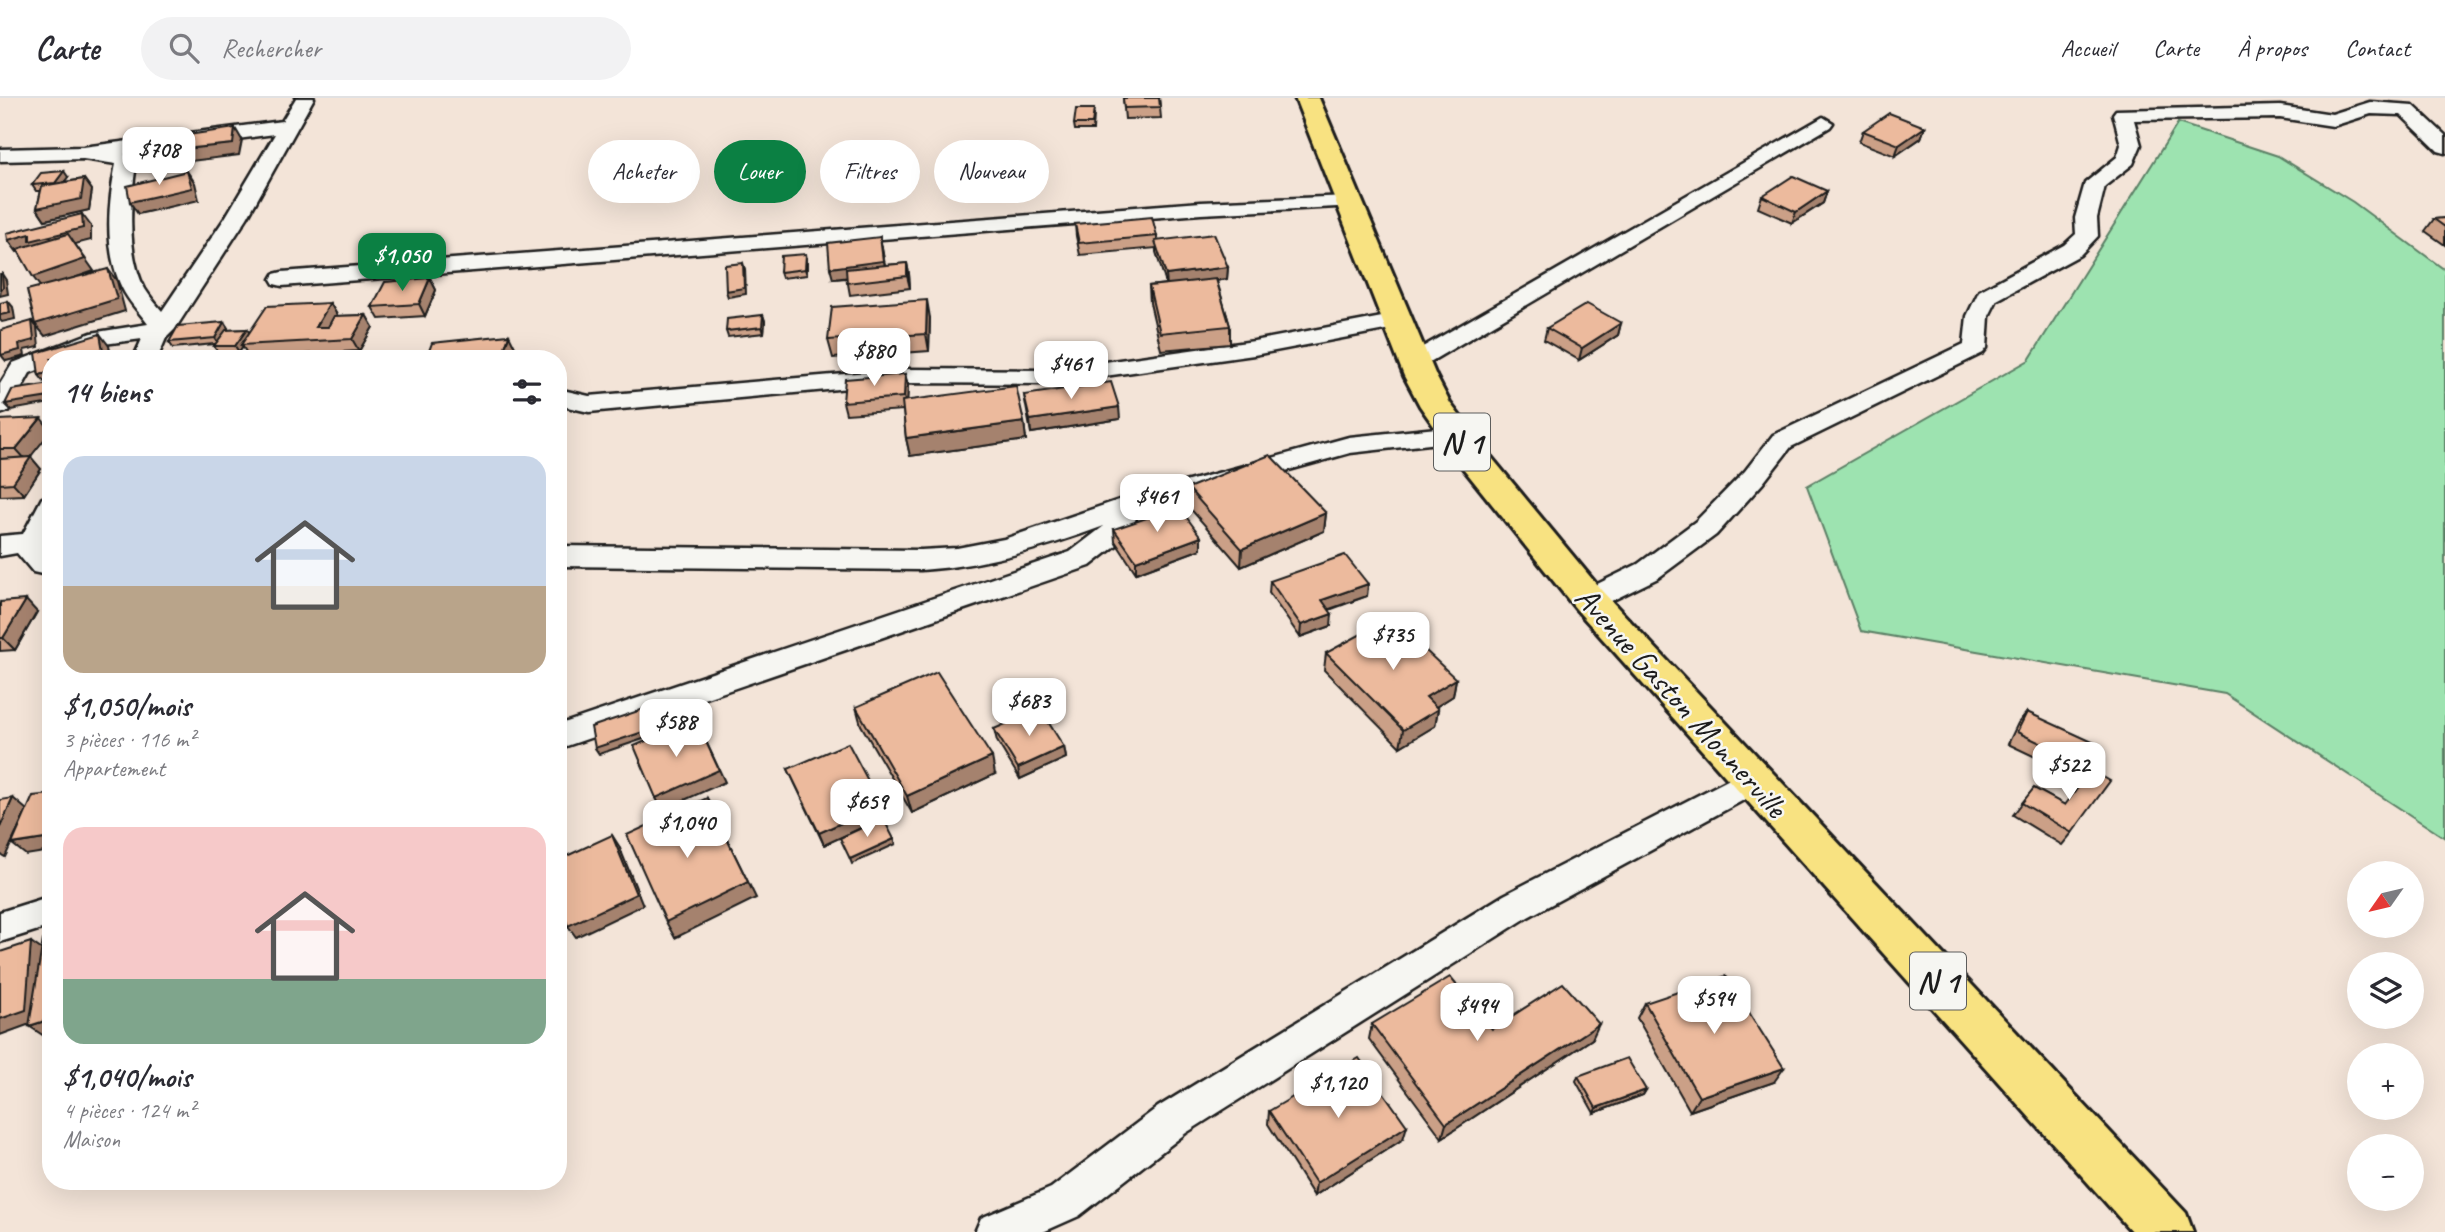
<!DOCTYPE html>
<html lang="fr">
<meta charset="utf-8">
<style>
:root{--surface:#fff;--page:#f2f2f3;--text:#2b2b33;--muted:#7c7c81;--line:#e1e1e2;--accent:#0b8043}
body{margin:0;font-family:Caveat,sans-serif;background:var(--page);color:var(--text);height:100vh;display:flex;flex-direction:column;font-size:26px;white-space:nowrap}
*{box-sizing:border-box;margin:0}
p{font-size:23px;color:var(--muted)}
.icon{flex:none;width:38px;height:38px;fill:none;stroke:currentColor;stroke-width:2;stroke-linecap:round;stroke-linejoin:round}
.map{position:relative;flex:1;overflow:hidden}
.sheet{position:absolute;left:42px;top:252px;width:525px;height:840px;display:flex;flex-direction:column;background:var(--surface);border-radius:28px;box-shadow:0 7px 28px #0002}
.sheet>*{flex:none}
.banner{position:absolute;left:588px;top:42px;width:665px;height:63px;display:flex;gap:14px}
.needle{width:46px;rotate:236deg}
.fabs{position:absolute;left:2347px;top:763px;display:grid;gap:14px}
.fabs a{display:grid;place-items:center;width:77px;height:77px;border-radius:50%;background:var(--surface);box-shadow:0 7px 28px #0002;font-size:35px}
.price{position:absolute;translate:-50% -60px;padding:0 16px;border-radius:14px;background:#fff;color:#222;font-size:23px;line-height:46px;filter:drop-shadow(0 2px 4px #0008)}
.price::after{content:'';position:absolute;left:50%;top:42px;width:21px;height:16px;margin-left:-10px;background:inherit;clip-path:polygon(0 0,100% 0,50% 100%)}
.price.active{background:var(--accent);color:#fff}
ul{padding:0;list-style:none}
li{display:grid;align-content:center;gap:14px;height:371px;padding:0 21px}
li span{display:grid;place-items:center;height:217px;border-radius:21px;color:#555}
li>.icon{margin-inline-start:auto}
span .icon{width:126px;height:126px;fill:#fffc;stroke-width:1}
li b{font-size:30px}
h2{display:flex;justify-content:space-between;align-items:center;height:84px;padding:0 21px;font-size:30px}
.pill{padding:0 24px;border-radius:32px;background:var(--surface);box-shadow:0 7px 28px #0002;font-size:24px;line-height:63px}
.pill.active{background:var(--accent);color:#fff}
header{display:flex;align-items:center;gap:42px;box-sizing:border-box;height:98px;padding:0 35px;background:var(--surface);border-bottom:2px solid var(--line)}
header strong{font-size:33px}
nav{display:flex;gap:38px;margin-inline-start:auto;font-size:24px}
.search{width:490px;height:63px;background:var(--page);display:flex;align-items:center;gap:18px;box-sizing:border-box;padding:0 24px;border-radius:38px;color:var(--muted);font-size:26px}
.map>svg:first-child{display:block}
</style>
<header>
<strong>Carte</strong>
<div class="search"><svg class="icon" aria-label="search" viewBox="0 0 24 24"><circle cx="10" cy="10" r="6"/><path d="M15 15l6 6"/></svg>Rechercher</div>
<nav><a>Accueil</a><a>Carte</a><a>À propos</a><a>Contact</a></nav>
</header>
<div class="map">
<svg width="2445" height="1134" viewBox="0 0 2445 1134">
<rect width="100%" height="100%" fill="#f3e4d8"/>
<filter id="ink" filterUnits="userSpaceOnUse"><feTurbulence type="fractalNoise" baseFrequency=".0143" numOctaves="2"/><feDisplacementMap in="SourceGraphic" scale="14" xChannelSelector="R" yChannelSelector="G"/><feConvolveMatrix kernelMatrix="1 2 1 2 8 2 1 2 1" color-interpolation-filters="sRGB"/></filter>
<g filter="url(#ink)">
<polygon fill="#9de3b0" stroke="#5c8066" stroke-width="2" points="2178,25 2278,58 2353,104 2445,172 2445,740 2225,596 1861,533 1807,388 2029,262"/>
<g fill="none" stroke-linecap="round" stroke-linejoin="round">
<g stroke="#1c1c1c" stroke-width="5">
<g id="minor">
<path d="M296,0H314L247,120L175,231L166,240L157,261H133L142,241L104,246L67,261H51V267L30,275L9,313L0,316V286L13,265L91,235L148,226C140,215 128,203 122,190C104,153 108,105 116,66L83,61L0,63V51L83,49L282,23ZM275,36L225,120L162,213C156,206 150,199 145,191C126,157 130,99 137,62L134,58L124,56Z"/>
<polygon points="2370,4 2413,7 2445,37 2445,55 2438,53 2401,17 2371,16 2333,28 2280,20 2134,22 2141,47 2133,66 2105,88 2097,120 2098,138 2080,157 1997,202 1989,218 1987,250 1983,255 1791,349 1763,385 1716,437 1658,480 1599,509 1589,512 1579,509 1575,502 1579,495 1638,466 1696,423 1745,373 1773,337 1964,246 1967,218 1979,193 2064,147 2076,136 2075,120 2085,85 2117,59 2121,47 2113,16 2116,12 2280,8 2332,16"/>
<polygon points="1823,19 1833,25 1830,29 1423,268 1415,270 1407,268 1403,263 1407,258"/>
<polygon points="1350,98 1357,100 1360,104 1357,108 1201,116 282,188 274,186 271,181 274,176 282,174 1201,104"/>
<polygon points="1398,216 1406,218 1410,223 1406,228 1254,257 1048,286 903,285 589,314 558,307 558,291 589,298 903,271 1048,272 1254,243"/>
<path d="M1456,328L1465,330L1469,336L1465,342L1350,355L1139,414L1127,439L1090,468L558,651V627L1070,454L1104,428C1045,450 984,468 921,472L558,468V448L921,452L957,450L1004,441L1119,402L1349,339Z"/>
<polygon points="51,397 51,434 44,452 51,458 51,478 33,474 17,455 0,458 0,438 23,436 42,400"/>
<polygon points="1753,669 1764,673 1769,682 1764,691 1528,819 1186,1035 1079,1118 1043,1134 975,1134 981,1120 1051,1090 1158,1009 1504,797"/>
<polygon points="51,798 51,828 0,844 0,814"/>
</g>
</g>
<g stroke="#1c1c1c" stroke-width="6">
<polygon id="primary" points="1295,0 1319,0 1436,278 1450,305 1487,354 1602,493 2186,1115 2193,1134 2132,1134 1576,511 1463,370 1420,308 1404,278"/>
</g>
<use href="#minor" fill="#f6f6f2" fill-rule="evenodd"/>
<use href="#primary" fill="#f8e281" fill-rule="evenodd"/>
</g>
<g fill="#cba087" stroke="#1c1c1c" stroke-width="2">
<polygon points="1123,0 1159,0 1161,20 1125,21"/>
<polygon points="1094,17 1093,32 1075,32 1074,26"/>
<polygon points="1925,29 1921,40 1895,58 1859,44 1863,33"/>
<polygon points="68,79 64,84 84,81 92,92 89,112 45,122 37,110 41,93 36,93 32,87"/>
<polygon points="1827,93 1823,105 1792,125 1758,110 1762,98"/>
<polygon points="2445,120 2445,147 2425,133 2434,121"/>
<polygon points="1075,126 1157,138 1157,142 1228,169 1227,181 1217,183 1230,228 1230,246 1161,252 1150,205 1149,188 1166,186 1156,154 1156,150 1080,157 1076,138"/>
<polygon points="880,139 885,167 907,165 909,176 910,190 850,197 847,180 833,181"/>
<polygon points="807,162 807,177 782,180 780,174"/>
<polygon points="430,180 436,192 425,218 379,221 372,209"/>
<polygon points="330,205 337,217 336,218 366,217 373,229 359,253 249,259 243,249 239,254 218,255 214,248 215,246 173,250 169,244 224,224 228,230 227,232 247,231 249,234"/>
<polygon points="763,217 765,223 764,235 728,239 726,233"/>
<polygon points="930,220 929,253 833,260 828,242"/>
<polygon points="1621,225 1618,237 1579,262 1544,242 1547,230"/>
<polygon points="905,276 908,288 907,302 1024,324 1026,342 910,358 906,340 903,312 846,316 843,304"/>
<polygon points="1024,297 1120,321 1031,335"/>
<polygon points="0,322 51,332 30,359 41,371 24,397 0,398"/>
<polygon points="1188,390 1326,415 1324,433 1241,469 1188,408"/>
<polygon points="1114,431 1201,439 1201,451 1136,475 1115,443"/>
<polygon points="1270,483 1368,486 1367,498 1329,512 1331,528 1300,539 1269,495"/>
<polygon points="0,504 37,514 15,552 0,553"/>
<polygon points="1326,555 1456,581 1453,598 1436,609 1438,611 1435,628 1400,649 1324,572"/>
<polygon points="856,609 995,676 912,715 861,627"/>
<polygon points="2027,614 2089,668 2080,680 2008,646 2018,625"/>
<polygon points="994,631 1064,649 1066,660 1020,681 997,643"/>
<polygon points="788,671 881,707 885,719 824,747"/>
<polygon points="2091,672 2072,735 2062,747 2013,717 2034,690 2064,707"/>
<polygon points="1645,905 1774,984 1690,1013 1637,920"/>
<polygon points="1372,926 1492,931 1592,941 1442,1040 1369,941"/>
<polygon points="1578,978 1646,992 1643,997 1594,1015 1576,983"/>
<polygon points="1269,1013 1403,1041 1314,1098 1268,1026"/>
</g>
<g fill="#a5826e" stroke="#1c1c1c" stroke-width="2">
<polygon points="1925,29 1921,40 1895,58 1899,47"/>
<polygon points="235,30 242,42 239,57 191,63 184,51"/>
<polygon points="64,73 68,79 59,91 55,85"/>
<polygon points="187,73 195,85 199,102 138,116 130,104"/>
<polygon points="84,81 92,92 89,112 45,122 37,110"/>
<polygon points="1827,93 1823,105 1792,125 1796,114"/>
<polygon points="82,116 91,128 91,142 75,146 94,173 42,191 33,179 35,149 17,154 8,142"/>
<polygon points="880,139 886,175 833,181 830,170"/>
<polygon points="806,156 807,162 807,177 805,171"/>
<polygon points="743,165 745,171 746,196 728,199 726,193"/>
<polygon points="907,165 909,176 910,190 907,178"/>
<polygon points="1228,169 1227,181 1167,188 1166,177"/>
<polygon points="108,171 117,183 125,213 45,238 35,226"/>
<polygon points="2,176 6,182 8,196 0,198"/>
<polygon points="430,180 436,192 425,218 419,206"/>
<polygon points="927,202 930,220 929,253 926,236"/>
<polygon points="8,203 13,209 15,221 2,224 0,222 0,217"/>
<polygon points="330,205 337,217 323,241 316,229"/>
<polygon points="366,217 373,229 359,253 352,241"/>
<polygon points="763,217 765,223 764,235 762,229"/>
<polygon points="32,223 37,229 39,249 24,252 25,258 6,263 1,257 19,246"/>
<polygon points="224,224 228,230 219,246 215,240"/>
<polygon points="1621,225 1618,237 1579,262 1582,250"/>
<polygon points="247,231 251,237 241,247 243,249 239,254 235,248"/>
<polygon points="100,236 109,248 112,261 96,261"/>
<polygon points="509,237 515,249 511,261 501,261"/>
<polygon points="51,274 51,289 49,290 39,277"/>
<polygon points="905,276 908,288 907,311 904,299"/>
<polygon points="51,295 51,305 11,312 5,306"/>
<polygon points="1119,309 1120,321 1031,335 1030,322"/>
<polygon points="41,320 51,333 27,363 16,351"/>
<polygon points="1024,324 1026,342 910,358 906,340"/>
<polygon points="31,359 41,371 24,397 13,385"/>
<polygon points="1326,415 1324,433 1241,469 1242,451"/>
<polygon points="1201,439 1201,451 1136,475 1136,463"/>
<polygon points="1368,486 1367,498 1321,514 1322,502"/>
<polygon points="26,502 37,514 15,552 3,540"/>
<polygon points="1332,516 1331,528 1300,539 1301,527"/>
<polygon points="1456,581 1453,598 1423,617 1426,599"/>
<polygon points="644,611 647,617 652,638 599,656 595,650"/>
<polygon points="1438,611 1435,628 1400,649 1403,632"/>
<polygon points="696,622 725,684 662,712 656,700"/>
<polygon points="1064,649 1066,660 1020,681 1018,670"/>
<polygon points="992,659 995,676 912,715 907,698"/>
<polygon points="13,700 27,712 5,759 0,756 0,729"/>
<polygon points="707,700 756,800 675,840 666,824"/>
<polygon points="881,707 885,719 824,747 819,735"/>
<polygon points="612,737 619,748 643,807 576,839 568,828"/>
<polygon points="51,740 51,753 26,757 12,746"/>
<polygon points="894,741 896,746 852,766 850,761"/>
<polygon points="31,844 45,854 41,922 0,937 0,921"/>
<polygon points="51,921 51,936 44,938 29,928"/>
<polygon points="1599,926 1592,941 1442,1040 1446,1026"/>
<polygon points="1784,970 1774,984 1690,1013 1699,999"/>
<polygon points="1646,992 1643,997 1594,1015 1596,1010"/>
<polygon points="1407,1028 1403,1041 1314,1098 1316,1085"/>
</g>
<g fill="#ecba9d" stroke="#1c1c1c" stroke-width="2">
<polygon points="1123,0 1159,0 1160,9 1124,10"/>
<polygon points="1076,11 1094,11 1092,26 1074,26"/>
<polygon points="1889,15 1925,29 1899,47 1863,33"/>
<polygon points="235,30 233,46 184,51 188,37"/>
<polygon points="64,73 55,85 32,87 41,75"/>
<polygon points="187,73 192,90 130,104 127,88"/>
<polygon points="1793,78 1827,93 1796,114 1762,98"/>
<polygon points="84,81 81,101 37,110 42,88"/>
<polygon points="82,116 83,130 30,143 30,136 8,142 7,135"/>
<polygon points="1152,119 1157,138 1079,145 1075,126"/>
<polygon points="2445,120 2445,129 2434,121"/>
<polygon points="68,136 85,161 33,179 17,151"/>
<polygon points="1214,136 1228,169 1166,177 1155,143"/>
<polygon points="880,139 883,163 830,170 828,145"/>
<polygon points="806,156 805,171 780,174 781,158"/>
<polygon points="743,165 744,190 726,193 725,167"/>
<polygon points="907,165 907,178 847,185 846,171"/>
<polygon points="108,171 117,201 35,226 27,192"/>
<polygon points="0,176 2,176 3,190 0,191"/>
<polygon points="430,180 419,206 372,209 385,184"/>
<polygon points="1216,181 1230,228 1160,235 1149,188"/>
<polygon points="927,202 926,236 828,242 832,209"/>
<polygon points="8,203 10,215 0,217 0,205"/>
<polygon points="330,205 316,229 328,229 334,218 366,217 352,241 241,247 267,208"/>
<polygon points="1587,206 1621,225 1582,250 1547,230"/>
<polygon points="763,217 762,229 726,233 727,221"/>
<polygon points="32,223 34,242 19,246 20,252 1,257 1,232"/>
<polygon points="224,224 215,240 169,244 178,228"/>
<polygon points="247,231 235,248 214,248 226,232"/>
<polygon points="100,236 104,258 96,261 51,261 51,274 39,277 36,255"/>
<polygon points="509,237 501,261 426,261 432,245"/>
<polygon points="336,257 334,261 291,261"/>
<polygon points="905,276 904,299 843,304 845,281"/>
<polygon points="1111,284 1119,309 1030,322 1024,297"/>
<polygon points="51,286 51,295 49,299 5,306 12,292"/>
<polygon points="1016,288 1024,324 906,340 902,303"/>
<polygon points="41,320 16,351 0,351 0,322"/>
<polygon points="1270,357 1326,415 1242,451 1188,390"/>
<polygon points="31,359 13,385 0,386 0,361"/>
<polygon points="1179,409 1201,439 1136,463 1114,431"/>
<polygon points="1345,457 1368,486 1322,502 1332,516 1301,527 1270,483"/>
<polygon points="26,502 3,540 0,540 0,504"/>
<polygon points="1391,520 1456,581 1426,599 1438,611 1403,632 1326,555"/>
<polygon points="937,574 992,659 907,698 856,609"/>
<polygon points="644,611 649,632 595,650 591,629"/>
<polygon points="1040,611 1064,649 1018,670 994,631"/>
<polygon points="2027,614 2099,647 2089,668 2017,634"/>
<polygon points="696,622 719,672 656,700 634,648"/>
<polygon points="848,645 881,707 819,735 788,671"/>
<polygon points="2091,672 2110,683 2072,735 2022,705 2034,690 2065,707"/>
<polygon points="51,696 51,740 12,746 33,698"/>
<polygon points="13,700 0,729 0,702"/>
<polygon points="707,700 748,784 666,824 627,737"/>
<polygon points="883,720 894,741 850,761 840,740"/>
<polygon points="612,737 636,796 568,828 558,800 558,762"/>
<polygon points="51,840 51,921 29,928 43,842"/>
<polygon points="31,844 26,912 0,921 0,854"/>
<polygon points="1726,878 1784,970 1699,999 1645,905"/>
<polygon points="1450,879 1492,931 1563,885 1599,926 1446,1026 1372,926"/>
<polygon points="1359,960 1407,1028 1316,1085 1269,1013"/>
<polygon points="1627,960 1646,992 1596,1010 1578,978"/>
</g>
</g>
<g text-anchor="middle" stroke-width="5" stroke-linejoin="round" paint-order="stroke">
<g fill="#f6f6f2" stroke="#5d5d5c" stroke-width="2">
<rect x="1434" y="315.5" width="56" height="57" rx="5"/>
<rect x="1910" y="854.5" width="56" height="57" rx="5"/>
</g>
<g font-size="32" font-weight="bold" fill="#1c1c1c">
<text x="1462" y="355">N 1</text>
<text x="1938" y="894">N 1</text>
</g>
<g font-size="33" fill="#1c1c1c" stroke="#f6f6f2">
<text transform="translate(1682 603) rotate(48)" y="12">Avenue Gaston Monnerville</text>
</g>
</g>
</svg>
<div class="fabs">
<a><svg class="needle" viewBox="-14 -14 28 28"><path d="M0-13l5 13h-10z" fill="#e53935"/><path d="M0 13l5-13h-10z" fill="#7c7c81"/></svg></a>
<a><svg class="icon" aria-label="layers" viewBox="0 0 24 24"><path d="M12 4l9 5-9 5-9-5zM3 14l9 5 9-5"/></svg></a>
<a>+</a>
<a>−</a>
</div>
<b class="price" style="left:159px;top:89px">$708</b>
<b class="price active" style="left:402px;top:195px">$1,050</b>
<b class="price" style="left:874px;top:290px">$880</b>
<b class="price" style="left:1071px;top:303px">$461</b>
<b class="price" style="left:1157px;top:436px">$461</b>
<b class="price" style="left:1393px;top:574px">$735</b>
<b class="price" style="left:1029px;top:640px">$683</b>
<b class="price" style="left:676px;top:661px">$588</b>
<b class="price" style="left:2069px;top:704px">$522</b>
<b class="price" style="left:867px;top:741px">$659</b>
<b class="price" style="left:687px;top:762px">$1,040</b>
<b class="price" style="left:1714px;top:938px">$594</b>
<b class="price" style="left:1477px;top:945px">$494</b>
<b class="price" style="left:1338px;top:1022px">$1,120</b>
<div class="banner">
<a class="pill">Acheter</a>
<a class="pill active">Louer</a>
<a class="pill">Filtres</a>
<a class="pill">Nouveau</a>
</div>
<section class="sheet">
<h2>14 biens<svg class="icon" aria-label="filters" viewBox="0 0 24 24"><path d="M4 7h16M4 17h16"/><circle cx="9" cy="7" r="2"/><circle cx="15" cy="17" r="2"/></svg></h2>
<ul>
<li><span style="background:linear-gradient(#c9d6e8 60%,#b9a48a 0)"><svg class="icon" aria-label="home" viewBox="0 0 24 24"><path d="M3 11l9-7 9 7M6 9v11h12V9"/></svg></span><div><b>$1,050/mois</b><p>3 pièces · 116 m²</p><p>Appartement</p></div></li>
<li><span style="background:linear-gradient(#f6c9c9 70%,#7fa58c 0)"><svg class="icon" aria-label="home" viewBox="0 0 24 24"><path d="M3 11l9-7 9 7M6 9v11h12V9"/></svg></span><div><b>$1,040/mois</b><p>4 pièces · 124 m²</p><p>Maison</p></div></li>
</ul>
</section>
</div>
